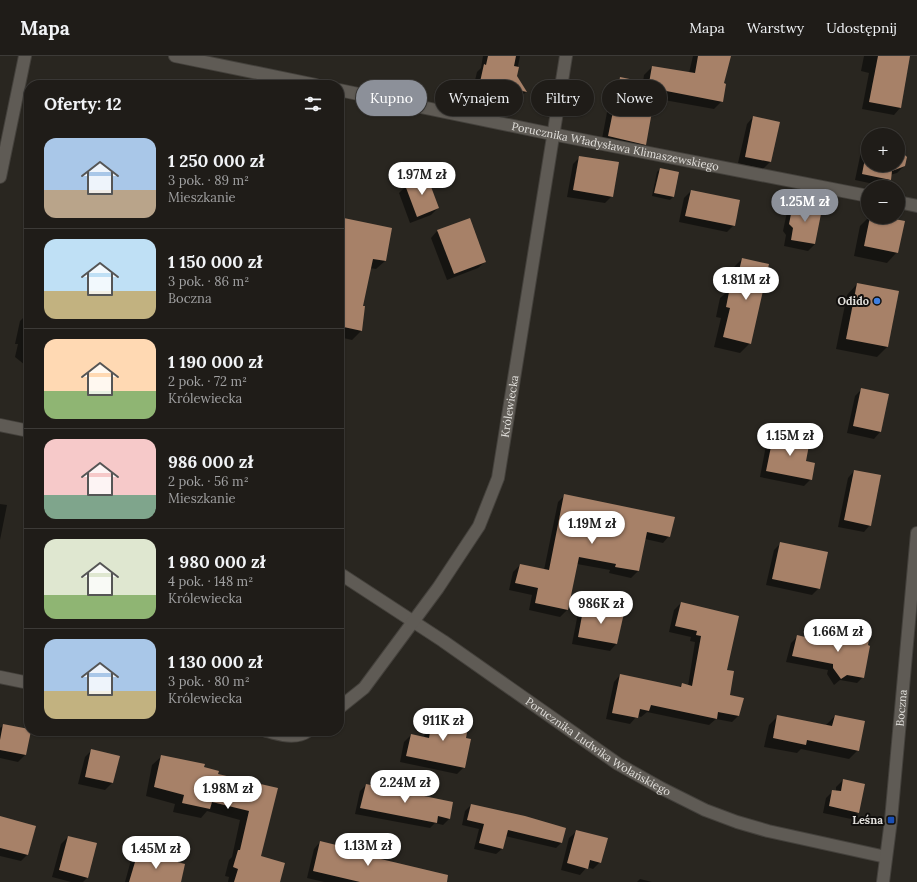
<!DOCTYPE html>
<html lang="pl">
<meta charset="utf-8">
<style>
:root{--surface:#1f1c18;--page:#2c2925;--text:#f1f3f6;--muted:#a1a1a2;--line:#3c3a37;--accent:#8c9099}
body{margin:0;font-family:Lora,serif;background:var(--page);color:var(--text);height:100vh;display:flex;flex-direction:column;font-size:15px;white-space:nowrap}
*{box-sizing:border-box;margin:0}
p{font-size:13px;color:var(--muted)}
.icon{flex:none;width:22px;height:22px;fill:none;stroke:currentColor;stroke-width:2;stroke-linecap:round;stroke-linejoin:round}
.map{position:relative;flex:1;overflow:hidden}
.details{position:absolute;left:24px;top:24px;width:320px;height:656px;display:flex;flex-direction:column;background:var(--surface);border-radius:16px;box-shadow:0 1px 3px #0004,0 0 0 1px var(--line)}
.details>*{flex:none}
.guide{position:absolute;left:356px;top:24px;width:380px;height:36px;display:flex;gap:8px}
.fabs{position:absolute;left:861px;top:72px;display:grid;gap:8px}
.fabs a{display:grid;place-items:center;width:44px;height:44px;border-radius:50%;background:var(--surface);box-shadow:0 1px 3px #0004,0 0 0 1px var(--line);font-size:20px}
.price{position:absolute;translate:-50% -34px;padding:0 9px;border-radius:14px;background:#fff;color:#222;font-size:13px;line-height:26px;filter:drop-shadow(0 1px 2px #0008)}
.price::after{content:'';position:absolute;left:50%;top:24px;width:12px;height:9px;margin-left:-6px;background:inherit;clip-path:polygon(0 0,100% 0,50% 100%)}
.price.on{background:var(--accent);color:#fff}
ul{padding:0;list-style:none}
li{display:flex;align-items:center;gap:12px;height:100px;padding:0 20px}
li+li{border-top:1px solid var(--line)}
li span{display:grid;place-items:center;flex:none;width:112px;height:80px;border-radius:12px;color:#555}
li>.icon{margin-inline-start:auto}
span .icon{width:48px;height:48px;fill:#fffc;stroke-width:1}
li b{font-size:17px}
h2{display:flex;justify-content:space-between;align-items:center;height:48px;padding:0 20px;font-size:17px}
.chip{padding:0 14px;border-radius:18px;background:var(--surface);box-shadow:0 1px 3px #0004,0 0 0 1px var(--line);font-size:14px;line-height:36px}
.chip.on{background:var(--accent);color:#fff}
header{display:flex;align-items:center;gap:24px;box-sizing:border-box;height:56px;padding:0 20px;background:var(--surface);border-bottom:1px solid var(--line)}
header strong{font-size:19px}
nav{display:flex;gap:22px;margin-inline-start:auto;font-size:14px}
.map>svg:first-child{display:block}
</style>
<header>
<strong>Mapa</strong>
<nav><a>Mapa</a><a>Warstwy</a><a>Udostępnij</a></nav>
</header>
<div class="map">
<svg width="917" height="826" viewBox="0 0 917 826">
<rect width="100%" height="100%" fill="#292620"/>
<g fill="#0007">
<polygon points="483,0 520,0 516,20 526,36 519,42 473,33 477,16 481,12"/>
<polygon points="693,0 729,0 723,28 722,45 714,53 653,42 645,88 637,96 601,88 612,30 620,22 643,26 644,19 652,11 689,17"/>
<polygon points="864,0 906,0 900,52 894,59 862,53 869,17 861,15"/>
<polygon points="753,61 770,106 763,113 738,107 747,68"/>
<polygon points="868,85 868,109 898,109 898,90 903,98 904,110 897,117 890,119 890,123 883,130 855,124 862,91"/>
<polygon points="580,101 612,140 605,147 567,141 573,108"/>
<polygon points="660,113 673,141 670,144 652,140 657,116"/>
<polygon points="406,130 438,152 431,159 410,167 399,137"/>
<polygon points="691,135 734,169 727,176 679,166 684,142"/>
<polygon points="794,149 815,188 808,195 784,190 786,179 783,175 787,156"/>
<polygon points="869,161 879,161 897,196 887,207 854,200 860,170"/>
<polygon points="339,162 385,205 376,213 370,212 362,250 361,275 352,284 339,281"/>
<polygon points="437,175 485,206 478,212 447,224 431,182"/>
<polygon points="742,203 750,287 740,297 714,291 721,262 716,261 720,242 727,236 732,213"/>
<polygon points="857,228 887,291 877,301 836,293 847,239"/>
<polygon points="27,258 29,258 29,308 25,309 15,301 18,288 15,288 20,265"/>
<polygon points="862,333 880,376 874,383 847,377 855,340"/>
<polygon points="774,377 804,406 811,423 804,430 760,421 767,384"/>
<polygon points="854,415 870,469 864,476 838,471 848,422"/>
<polygon points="565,439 669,480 663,487 645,483 638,515 631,522 609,517 610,514 577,508 567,554 560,561 529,554 532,539 509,534 513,516 520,509 544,514 558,446"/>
<polygon points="0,448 7,449 0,484"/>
<polygon points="781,487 819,532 812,539 766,529 774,494"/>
<polygon points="681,547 726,614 729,640 742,643 738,660 732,666 716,663 709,669 647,656 641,661 637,660 630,668 606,663 614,626 620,619 679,631 682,629 688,630 695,586 690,585 691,581 669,576 674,554"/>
<polygon points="585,550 622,557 616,588 610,595 572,588 578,557"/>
<polygon points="843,574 863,621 857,627 840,624 834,629 827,618 828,614 786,606 791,587 797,581 834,589 837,580"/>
<polygon points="434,659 464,683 464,711 457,718 400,706 404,686 411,679 424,682 427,666"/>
<polygon points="778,660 826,669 835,660 858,694 849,703 801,693 797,697 764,691 769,669"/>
<polygon points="4,669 30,675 25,699 18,706 0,702 0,672"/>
<polygon points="92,694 119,701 112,727 105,734 78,728 85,701"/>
<polygon points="162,700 203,712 217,719 277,733 260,801 279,826 228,826 229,821 225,820 229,804 232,801 240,764 207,755 201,762 173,756 175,748 146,740 152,709"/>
<polygon points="843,724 858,756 851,763 823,757 826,742 833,735 836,735 836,731"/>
<polygon points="366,729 449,763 443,769 435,767 430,772 355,758 360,735"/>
<polygon points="471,749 565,772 561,787 556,792 505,780 502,793 496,798 474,793 479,773 462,769 465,755"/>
<polygon points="0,761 27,799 21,805 0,800"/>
<polygon points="576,776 600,806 593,813 587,811 580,819 561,814 569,782"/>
<polygon points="68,781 96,788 87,822 83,826 71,826 52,821 61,788"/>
<polygon points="320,786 363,800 433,826 324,826 307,822 314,793"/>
<polygon points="138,797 180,826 125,826 131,804"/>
<polygon points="640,823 652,826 637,826"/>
</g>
<g fill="#a78168">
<polygon points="488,0 516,0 514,10 519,11 517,20 527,36 480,26 484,8 486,9"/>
<polygon points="698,0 731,0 724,27 726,28 723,46 656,33 646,89 608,80 620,21 649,27 652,10 695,17"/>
<polygon points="878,0 910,0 901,52 869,46"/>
<polygon points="753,60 780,66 771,106 745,101"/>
<polygon points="868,87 868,109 898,109 898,89 905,90 904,98 907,101 905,110 892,115 891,124 862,118"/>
<polygon points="579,100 619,106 613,141 573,134"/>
<polygon points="660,112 679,116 674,141 654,137"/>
<polygon points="427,120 439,152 417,161 405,129"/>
<polygon points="691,134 740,144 735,170 685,160"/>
<polygon points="793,148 822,153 815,188 791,184 793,172 789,168"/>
<polygon points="339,161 392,172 386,205 373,203 363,250 365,250 362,275 339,270"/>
<polygon points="870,161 884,161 905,165 898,197 864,190"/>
<polygon points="470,162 486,206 454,218 437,174"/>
<polygon points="742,202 769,208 751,288 723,281 730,252 726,251 730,231 735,232"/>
<polygon points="857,227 899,235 888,291 846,283"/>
<polygon points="861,332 889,338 881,376 853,370"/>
<polygon points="774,376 810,384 806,405 815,407 812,424 766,415"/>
<polygon points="854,414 881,419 871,470 844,464"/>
<polygon points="564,438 675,461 670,481 647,476 639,515 615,511 616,508 579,501 568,554 535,547 538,532 515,527 520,508 549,514"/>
<polygon points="780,486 828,496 820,533 772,523"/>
<polygon points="681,546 739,560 727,614 734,615 730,639 744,642 739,660 718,656 717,663 651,649 649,655 640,653 638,662 612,657 620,618 681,631 682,627 692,630 701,580 696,579 697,575 675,570"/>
<polygon points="584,549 624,557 617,588 578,581"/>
<polygon points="842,573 870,578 868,589 870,590 864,622 847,619 841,623 833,612 833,608 792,600 797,579 837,589 838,584 840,584"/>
<polygon points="433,658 469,665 466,682 471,683 465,712 406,700 411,678 429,682"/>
<polygon points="777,659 832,670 835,659 865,665 859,695 807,684 806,689 773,682"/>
<polygon points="3,668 29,673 29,675 31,675 26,699 0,694 0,684"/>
<polygon points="91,693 120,700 113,727 85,721"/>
<polygon points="161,699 205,708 204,711 219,715 218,718 278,732 261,800 285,807 280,826 234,826 238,813 233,811 238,794 240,794 249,755 212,746 210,753 182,747 184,739 154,731"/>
<polygon points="843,723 865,728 859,757 829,750 832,734 841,735"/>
<polygon points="366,728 453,746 450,763 438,760 437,767 360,752"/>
<polygon points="471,748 525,760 566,772 562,787 508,774 503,793 479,787 484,768 467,764"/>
<polygon points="0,760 36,770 28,799 0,792"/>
<polygon points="576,774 608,782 601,807 590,804 588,813 567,807"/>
<polygon points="68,780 97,787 88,822 59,814"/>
<polygon points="320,785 365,796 364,799 448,819 447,826 360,826 313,815"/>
<polygon points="138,796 185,808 181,826 129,826"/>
</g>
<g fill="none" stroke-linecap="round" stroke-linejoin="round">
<g stroke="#44413c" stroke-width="14">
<g id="minor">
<polyline points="175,0 316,29"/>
<path id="s1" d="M339,34L552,78L868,140"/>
<polyline points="0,121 25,0"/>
<polyline points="898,146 917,150"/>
<polyline points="0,369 29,375"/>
<path id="s2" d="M339,517L443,585L618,708L661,732L705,754L737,766L768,775L886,801"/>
<polyline points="0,621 29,627"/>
<path id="s3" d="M339,652L364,632L438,532L479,470L498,422L566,0"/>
<path d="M266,675C280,678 295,684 308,675"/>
<path id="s4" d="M883,826L891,764L917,477"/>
</g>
</g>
<use href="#minor" stroke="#5f5b55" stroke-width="12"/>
</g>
<circle fill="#3f7fe0" stroke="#110f0d" stroke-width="1.5" cx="877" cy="245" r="4"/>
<rect fill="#1a4fb4" stroke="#110f0d" stroke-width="1.5" x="887" y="760" width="8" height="8" rx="2"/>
<g text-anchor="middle" stroke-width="4" stroke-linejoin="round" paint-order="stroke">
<g font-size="11" fill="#e2e0dc" stroke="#110f0d">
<text dy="4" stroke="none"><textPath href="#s1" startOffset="282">Porucznika Władysława Klimaszewskiego</textPath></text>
<text dy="4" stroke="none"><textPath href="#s3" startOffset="355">Królewiecka</textPath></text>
<text dy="4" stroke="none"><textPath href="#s4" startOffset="175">Boczna</textPath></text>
<text dy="4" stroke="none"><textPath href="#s2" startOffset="312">Porucznika Ludwika Wolańskiego</textPath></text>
</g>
<g font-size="11" font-weight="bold" fill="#e2e0dc" stroke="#110f0d" text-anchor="end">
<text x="869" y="249">Odido</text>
<text x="883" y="768">Leśna</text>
</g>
</g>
</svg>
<div class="fabs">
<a>+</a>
<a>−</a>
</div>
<b class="price" style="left:422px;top:140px">1.97M zł</b>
<b class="price on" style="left:805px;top:167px">1.25M zł</b>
<b class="price" style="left:746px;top:245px">1.81M zł</b>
<b class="price" style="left:790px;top:401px">1.15M zł</b>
<b class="price" style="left:592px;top:489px">1.19M zł</b>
<b class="price" style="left:601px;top:569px">986K zł</b>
<b class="price" style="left:838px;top:597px">1.66M zł</b>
<b class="price" style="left:443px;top:686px">911K zł</b>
<b class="price" style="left:405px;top:748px">2.24M zł</b>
<b class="price" style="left:228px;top:754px">1.98M zł</b>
<b class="price" style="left:368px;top:811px">1.13M zł</b>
<b class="price" style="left:156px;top:814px">1.45M zł</b>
<div class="guide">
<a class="chip on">Kupno</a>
<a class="chip">Wynajem</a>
<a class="chip">Filtry</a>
<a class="chip">Nowe</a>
</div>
<section class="details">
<h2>Oferty: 12<svg class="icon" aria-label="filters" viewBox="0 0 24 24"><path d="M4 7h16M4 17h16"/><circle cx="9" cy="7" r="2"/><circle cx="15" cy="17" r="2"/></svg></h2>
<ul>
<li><span style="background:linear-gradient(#a9c7e8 65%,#b9a48a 0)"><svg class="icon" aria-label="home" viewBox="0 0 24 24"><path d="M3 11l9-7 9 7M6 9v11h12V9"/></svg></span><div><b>1 250 000 zł</b><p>3 pok. · 89 m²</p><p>Mieszkanie</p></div></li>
<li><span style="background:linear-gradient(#bfe0f5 65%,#c2b280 0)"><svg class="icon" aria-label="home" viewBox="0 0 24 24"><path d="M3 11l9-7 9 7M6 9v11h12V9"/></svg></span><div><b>1 150 000 zł</b><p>3 pok. · 86 m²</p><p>Boczna</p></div></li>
<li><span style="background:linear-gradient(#ffd9b3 65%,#8fb573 0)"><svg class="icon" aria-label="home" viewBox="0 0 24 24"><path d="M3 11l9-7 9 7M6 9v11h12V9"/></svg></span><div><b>1 190 000 zł</b><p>2 pok. · 72 m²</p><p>Królewiecka</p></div></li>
<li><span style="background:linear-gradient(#f6c9c9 70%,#7fa58c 0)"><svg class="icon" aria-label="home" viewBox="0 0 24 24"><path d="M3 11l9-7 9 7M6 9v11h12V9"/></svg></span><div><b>986 000 zł</b><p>2 pok. · 56 m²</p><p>Mieszkanie</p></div></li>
<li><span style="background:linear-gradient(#dfe7d0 70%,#8fb573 0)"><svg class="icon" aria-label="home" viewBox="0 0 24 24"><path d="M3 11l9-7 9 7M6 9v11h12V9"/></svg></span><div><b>1 980 000 zł</b><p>4 pok. · 148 m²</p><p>Królewiecka</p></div></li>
<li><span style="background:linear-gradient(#a9c7e8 65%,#c2b280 0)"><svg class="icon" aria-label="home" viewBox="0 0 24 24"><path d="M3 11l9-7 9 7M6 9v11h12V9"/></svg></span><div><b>1 130 000 zł</b><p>3 pok. · 80 m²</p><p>Królewiecka</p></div></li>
</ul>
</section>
</div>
